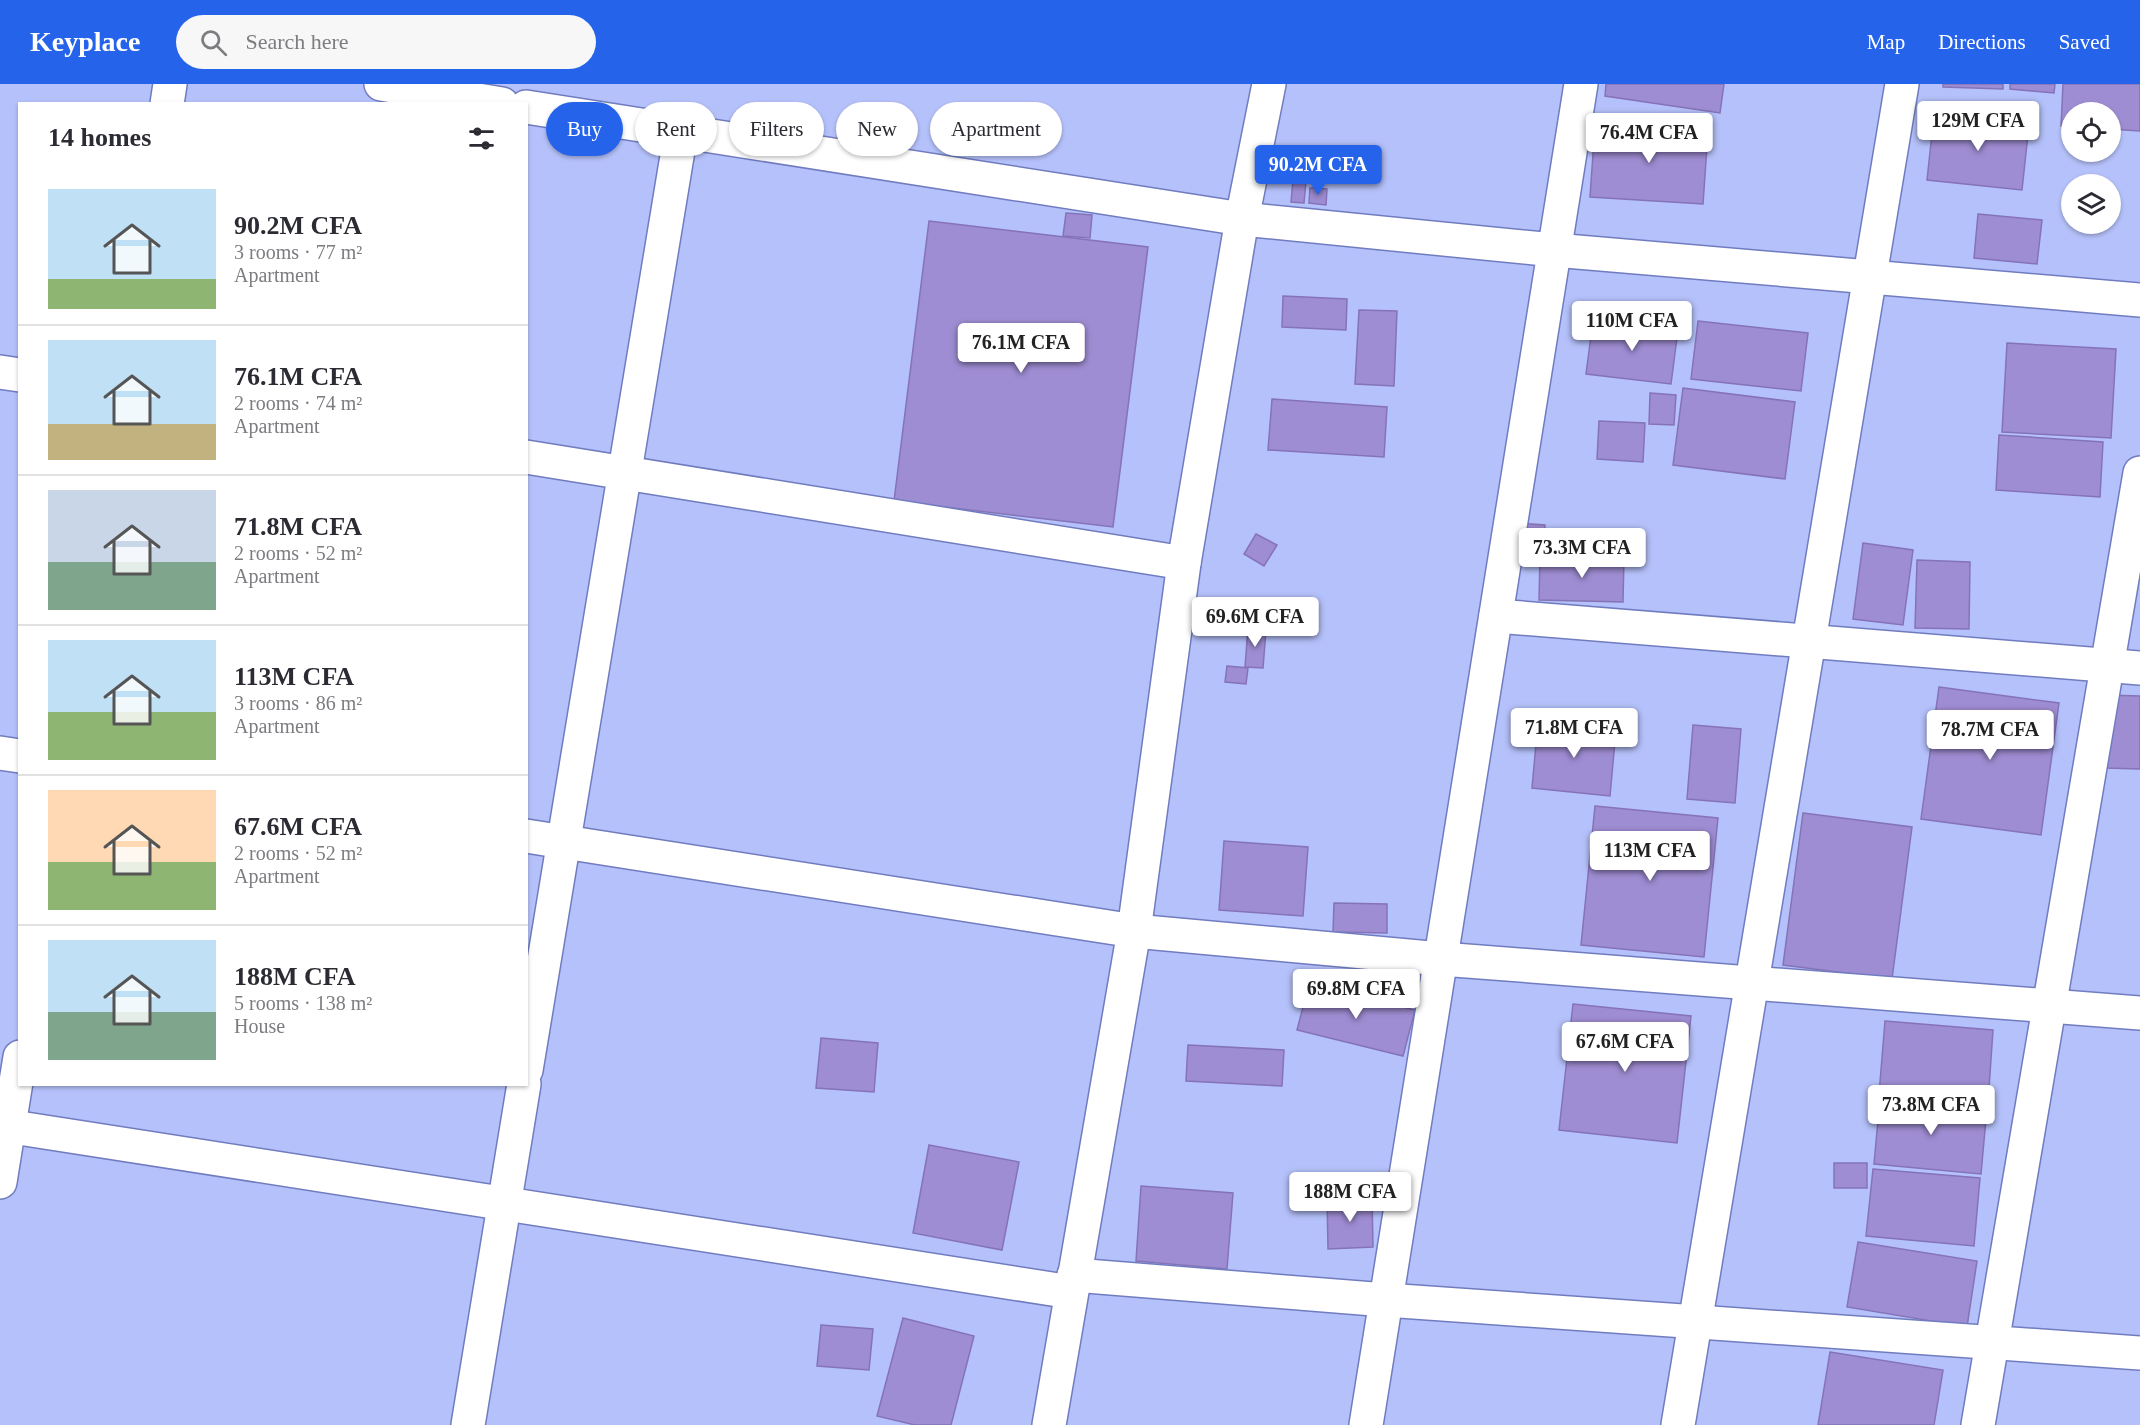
<!DOCTYPE html>
<meta charset="utf-8">
<style>
:root{--surface:#fff;--page:#f7f7f7;--text:#2b2b33;--muted:#7c7c81;--line:#e1e1e2;--accent:#2563eb}
body{margin:0;font-family:"Times New Roman",serif;background:var(--page);color:var(--text);height:100vh;display:flex;flex-direction:column;font-size:22px;white-space:nowrap}
*{box-sizing:border-box;margin:0}
p{font-size:20px;color:var(--muted)}
.icon{flex:none;width:33px;height:33px;fill:none;stroke:currentColor;stroke-width:2;stroke-linecap:round;stroke-linejoin:round}
.map{position:relative;flex:1;overflow:hidden}
.sheet{position:absolute;left:18px;top:18px;width:510px;height:984px;display:flex;flex-direction:column;background:var(--surface);border-radius:0px;box-shadow:0 2px 4px #0004}
.sheet>*{flex:none}
.guide{position:absolute;left:546px;top:18px;width:570px;height:54px;display:flex;gap:12px}
.tools{position:absolute;left:2061px;top:18px;display:grid;gap:12px}
.tools a{display:grid;place-items:center;width:60px;height:60px;border-radius:50%;background:var(--surface);box-shadow:0 2px 4px #0004;font-size:30px}
.price{position:absolute;translate:-50% -51px;padding:0 14px;border-radius:6px;background:#fff;color:#222;font-size:20px;line-height:39px;filter:drop-shadow(0 2px 3px #0008)}
.price::after{content:'';position:absolute;left:50%;top:36px;width:18px;height:14px;margin-left:-9px;background:inherit;clip-path:polygon(0 0,100% 0,50% 100%)}
.price.on{background:var(--accent);color:#fff}
ul{padding:0;list-style:none}
li{display:flex;align-items:center;gap:18px;height:150px;padding:0 30px}
li+li{border-top:2px solid var(--line)}
li span{display:grid;place-items:center;flex:none;width:168px;height:120px;border-radius:0px;color:#555}
li>.icon{margin-inline-start:auto}
span .icon{width:72px;height:72px;fill:#fffc;stroke-width:1}
li b{font-size:26px}
h2{display:flex;justify-content:space-between;align-items:center;height:72px;padding:0 30px;font-size:26px}
.tag{padding:0 21px;border-radius:27px;background:var(--surface);box-shadow:0 2px 4px #0004;font-size:21px;line-height:54px}
.tag.on{background:var(--accent);color:#fff}
header{display:flex;align-items:center;gap:36px;box-sizing:border-box;height:84px;padding:0 30px;background:var(--accent);color:#fff}
header strong{font-size:28px}
nav{display:flex;gap:33px;margin-inline-start:auto;font-size:21px}
.search{width:420px;height:54px;background:var(--page);display:flex;align-items:center;gap:15px;box-sizing:border-box;padding:0 21px;border-radius:33px;color:var(--muted);font-size:22px}
.map>svg:first-child{display:block}
</style>
<header>
<strong>Keyplace</strong>
<div class="search"><svg class="icon" aria-label="search" viewBox="0 0 24 24"><circle cx="10" cy="10" r="6"/><path d="M15 15l6 6"/></svg>Search here</div>
<nav><a>Map</a><a>Directions</a><a>Saved</a></nav>
</header>
<div class="map">
<svg width="2140" height="1341" viewBox="0 0 2140 1341">
<rect width="100%" height="100%" fill="#b5c1fa"/>
<g fill="#9f8dd3" stroke="#8573b7" stroke-width="1.5">
<polygon points="1606,0 1724,0 1720,29 1605,12"/>
<polygon points="1943,0 2003,0 2003,5 1943,3"/>
<polygon points="2010,0 2055,0 2054,9 2010,5"/>
<polygon points="2063,0 2140,0 2140,47 2110,45 2110,28 2072,28 2072,43 2061,42"/>
<polygon points="1934,31 2029,41 2022,106 1927,96"/>
<polygon points="1595,41 1708,48 1703,120 1590,113"/>
<polygon points="1293,96 1306,97 1304,119 1291,118"/>
<polygon points="1310,104 1327,105 1326,121 1309,119"/>
<polygon points="1066,129 1092,131 1090,154 1063,152"/>
<polygon points="1978,130 2042,136 2037,180 1974,174"/>
<polygon points="929,137 1148,163 1113,443 894,417"/>
<polygon points="1283,212 1347,215 1346,246 1282,243"/>
<polygon points="1359,226 1397,227 1394,302 1355,300"/>
<polygon points="1593,236 1678,246 1671,300 1586,290"/>
<polygon points="1698,237 1808,249 1801,307 1691,295"/>
<polygon points="2007,259 2116,265 2111,354 2002,348"/>
<polygon points="1683,304 1795,318 1785,395 1673,381"/>
<polygon points="1650,309 1676,311 1674,341 1649,340"/>
<polygon points="1272,315 1387,323 1384,373 1268,366"/>
<polygon points="1599,337 1645,339 1643,378 1597,375"/>
<polygon points="1999,351 2103,358 2100,413 1996,406"/>
<polygon points="1517,439 1545,441 1543,467 1516,465"/>
<polygon points="1256,450 1277,461 1264,482 1244,470"/>
<polygon points="1863,459 1913,466 1903,541 1853,535"/>
<polygon points="1540,472 1624,474 1623,518 1539,516"/>
<polygon points="1917,476 1970,478 1969,545 1915,544"/>
<polygon points="1248,544 1266,546 1263,584 1245,583"/>
<polygon points="1227,582 1248,584 1246,600 1225,598"/>
<polygon points="1939,603 2059,619 2041,751 1921,735"/>
<polygon points="2107,611 2140,612 2140,685 2105,684"/>
<polygon points="1538,638 1616,646 1610,712 1532,704"/>
<polygon points="1693,641 1741,645 1735,719 1687,715"/>
<polygon points="1595,722 1718,734 1704,873 1581,861"/>
<polygon points="1803,729 1912,743 1892,895 1783,881"/>
<polygon points="1224,757 1308,763 1303,832 1219,826"/>
<polygon points="1334,819 1387,820 1387,849 1333,848"/>
<polygon points="1309,900 1415,926 1403,972 1297,946"/>
<polygon points="1573,920 1691,932 1677,1059 1559,1046"/>
<polygon points="1885,937 1993,946 1988,1019 1879,1010"/>
<polygon points="821,954 878,959 874,1008 816,1004"/>
<polygon points="1188,961 1284,966 1282,1002 1186,997"/>
<polygon points="1880,1014 1987,1024 1981,1090 1874,1080"/>
<polygon points="929,1061 1019,1078 1002,1166 913,1149"/>
<rect x="1834" y="1079" width="33" height="25"/>
<polygon points="1873,1085 1980,1094 1974,1162 1866,1152"/>
<polygon points="1141,1102 1233,1109 1227,1185 1136,1177"/>
<polygon points="1327,1113 1372,1113 1373,1163 1328,1165"/>
<polygon points="1858,1158 1977,1177 1967,1243 1847,1223"/>
<polygon points="903,1234 974,1252 951,1341 915,1341 877,1332"/>
<polygon points="821,1241 873,1245 869,1286 817,1282"/>
<polygon points="1830,1268 1943,1286 1934,1341 1818,1341"/>
</g>
<g fill="none" stroke-linecap="round" stroke-linejoin="round">
<g stroke="#707cbf" stroke-width="36">
<g id="minor">
<polyline points="381,0 502,20"/>
<polyline points="167,20 170,0"/>
<polyline points="526,23 1242,135 1554,166 2140,216"/>
<polyline points="0,288 20,291"/>
<polyline points="526,373 1184,479"/>
<polyline points="1496,532 2140,584"/>
<polyline points="0,669 20,672"/>
<polyline points="526,752 1134,847 1441,875 2140,929"/>
<polyline points="526,986 681,48"/>
<polyline points="0,1041 1071,1208"/>
<polyline points="0,1098 20,973"/>
<polyline points="1074,1191 1386,1216 2140,1269"/>
<polyline points="468,1341 524,1000"/>
<polyline points="1366,1341 1581,0"/>
<polyline points="1678,1341 1902,0"/>
<polyline points="1978,1341 2140,389"/>
</g>
</g>
<g stroke="#707cbf" stroke-width="36">
<polyline id="major" points="1049,1341 1134,847 1184,479 1242,135 1269,0"/>
</g>
<use href="#minor" stroke="#fff" stroke-width="33"/>
<use href="#major" stroke="#fff" stroke-width="33"/>
</g>
</svg>
<div class="tools">
<a><svg class="icon" aria-label="locate" viewBox="0 0 24 24"><circle cx="12" cy="12" r="6"/><path d="M12 2v4M12 18v4M2 12h4M18 12h4"/></svg></a>
<a><svg class="icon" aria-label="layers" viewBox="0 0 24 24"><path d="M12 4l9 5-9 5-9-5zM3 14l9 5 9-5"/></svg></a>
</div>
<b class="price" style="left:1978px;top:68px">129M CFA</b>
<b class="price" style="left:1649px;top:80px">76.4M CFA</b>
<b class="price on" style="left:1318px;top:112px">90.2M CFA</b>
<b class="price" style="left:1632px;top:268px">110M CFA</b>
<b class="price" style="left:1021px;top:290px">76.1M CFA</b>
<b class="price" style="left:1582px;top:495px">73.3M CFA</b>
<b class="price" style="left:1255px;top:564px">69.6M CFA</b>
<b class="price" style="left:1574px;top:675px">71.8M CFA</b>
<b class="price" style="left:1990px;top:677px">78.7M CFA</b>
<b class="price" style="left:1650px;top:798px">113M CFA</b>
<b class="price" style="left:1356px;top:936px">69.8M CFA</b>
<b class="price" style="left:1625px;top:989px">67.6M CFA</b>
<b class="price" style="left:1931px;top:1052px">73.8M CFA</b>
<b class="price" style="left:1350px;top:1139px">188M CFA</b>
<div class="guide">
<a class="tag on">Buy</a>
<a class="tag">Rent</a>
<a class="tag">Filters</a>
<a class="tag">New</a>
<a class="tag">Apartment</a>
</div>
<section class="sheet">
<h2>14 homes<svg class="icon" aria-label="filters" viewBox="0 0 24 24"><path d="M4 7h16M4 17h16"/><circle cx="9" cy="7" r="2"/><circle cx="15" cy="17" r="2"/></svg></h2>
<ul>
<li><span style="background:linear-gradient(#bfe0f5 75%,#8fb573 0)"><svg class="icon" aria-label="home" viewBox="0 0 24 24"><path d="M3 11l9-7 9 7M6 9v11h12V9"/></svg></span><div><b>90.2M CFA</b><p>3 rooms · 77 m²</p><p>Apartment</p></div></li>
<li><span style="background:linear-gradient(#bfe0f5 70%,#c2b280 0)"><svg class="icon" aria-label="home" viewBox="0 0 24 24"><path d="M3 11l9-7 9 7M6 9v11h12V9"/></svg></span><div><b>76.1M CFA</b><p>2 rooms · 74 m²</p><p>Apartment</p></div></li>
<li><span style="background:linear-gradient(#c9d6e8 60%,#7fa58c 0)"><svg class="icon" aria-label="home" viewBox="0 0 24 24"><path d="M3 11l9-7 9 7M6 9v11h12V9"/></svg></span><div><b>71.8M CFA</b><p>2 rooms · 52 m²</p><p>Apartment</p></div></li>
<li><span style="background:linear-gradient(#bfe0f5 60%,#8fb573 0)"><svg class="icon" aria-label="home" viewBox="0 0 24 24"><path d="M3 11l9-7 9 7M6 9v11h12V9"/></svg></span><div><b>113M CFA</b><p>3 rooms · 86 m²</p><p>Apartment</p></div></li>
<li><span style="background:linear-gradient(#ffd9b3 60%,#8fb573 0)"><svg class="icon" aria-label="home" viewBox="0 0 24 24"><path d="M3 11l9-7 9 7M6 9v11h12V9"/></svg></span><div><b>67.6M CFA</b><p>2 rooms · 52 m²</p><p>Apartment</p></div></li>
<li><span style="background:linear-gradient(#bfe0f5 60%,#7fa58c 0)"><svg class="icon" aria-label="home" viewBox="0 0 24 24"><path d="M3 11l9-7 9 7M6 9v11h12V9"/></svg></span><div><b>188M CFA</b><p>5 rooms · 138 m²</p><p>House</p></div></li>
</ul>
</section>
</div>
